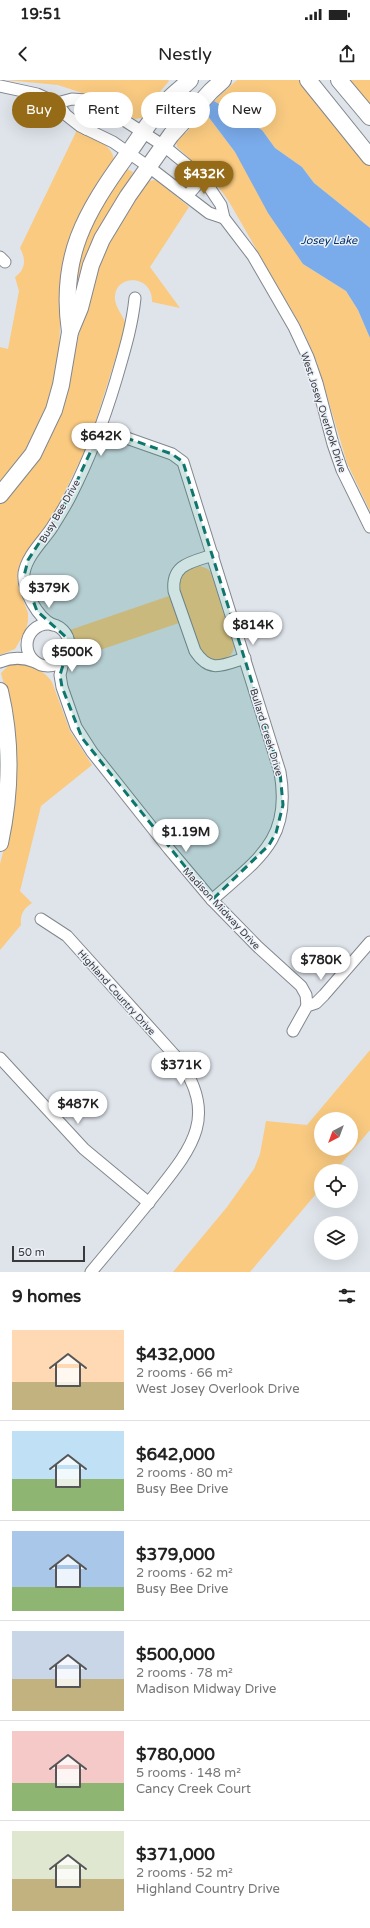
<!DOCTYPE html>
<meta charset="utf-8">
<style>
:root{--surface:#fff;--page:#f2f2f2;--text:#222;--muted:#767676;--line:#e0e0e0;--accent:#966b17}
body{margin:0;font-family:"Varela Round",sans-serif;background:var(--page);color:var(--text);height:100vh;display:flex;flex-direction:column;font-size:15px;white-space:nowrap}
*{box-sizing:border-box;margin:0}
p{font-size:13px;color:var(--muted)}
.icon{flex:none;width:22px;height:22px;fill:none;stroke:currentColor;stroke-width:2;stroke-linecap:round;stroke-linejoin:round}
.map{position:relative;height:1192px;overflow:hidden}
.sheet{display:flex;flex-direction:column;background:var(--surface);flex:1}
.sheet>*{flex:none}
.hud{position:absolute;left:12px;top:12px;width:346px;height:36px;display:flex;gap:8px}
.needle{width:26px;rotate:221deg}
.controls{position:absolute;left:314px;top:1032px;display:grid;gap:8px}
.controls a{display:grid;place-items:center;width:44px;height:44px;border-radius:50%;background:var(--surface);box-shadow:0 4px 16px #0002;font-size:20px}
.scale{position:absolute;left:12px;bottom:10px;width:73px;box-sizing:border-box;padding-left:4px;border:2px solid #383a3d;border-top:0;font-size:11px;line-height:14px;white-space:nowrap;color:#383a3d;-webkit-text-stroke:3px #ecf1f9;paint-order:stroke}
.price{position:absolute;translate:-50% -34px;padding:0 9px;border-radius:14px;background:#fff;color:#222;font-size:13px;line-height:26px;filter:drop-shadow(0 1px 2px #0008)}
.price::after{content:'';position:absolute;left:50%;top:24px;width:12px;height:9px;margin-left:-6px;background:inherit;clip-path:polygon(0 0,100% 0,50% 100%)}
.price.active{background:var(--accent);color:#fff}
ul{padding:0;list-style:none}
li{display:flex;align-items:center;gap:12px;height:100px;padding:0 12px}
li+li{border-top:1px solid var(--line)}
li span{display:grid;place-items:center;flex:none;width:112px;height:80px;border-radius:0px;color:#555}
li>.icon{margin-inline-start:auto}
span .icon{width:48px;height:48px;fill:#fffc;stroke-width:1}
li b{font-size:17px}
h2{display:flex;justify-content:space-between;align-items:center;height:48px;padding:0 12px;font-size:17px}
.tag{padding:0 14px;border-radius:18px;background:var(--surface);box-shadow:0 4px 16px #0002;font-size:14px;line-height:36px}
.tag.active{background:var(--accent);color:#fff}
.status{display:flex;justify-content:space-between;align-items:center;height:28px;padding:0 20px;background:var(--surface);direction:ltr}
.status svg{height:11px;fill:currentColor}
header{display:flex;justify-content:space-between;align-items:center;height:52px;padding:0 12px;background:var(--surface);font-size:18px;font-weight:600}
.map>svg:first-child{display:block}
</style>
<div class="status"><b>19:51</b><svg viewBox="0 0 49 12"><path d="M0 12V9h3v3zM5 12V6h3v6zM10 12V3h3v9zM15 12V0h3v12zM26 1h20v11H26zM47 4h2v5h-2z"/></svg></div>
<header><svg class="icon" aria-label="back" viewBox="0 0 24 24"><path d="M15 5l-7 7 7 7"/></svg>Nestly<svg class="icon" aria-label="share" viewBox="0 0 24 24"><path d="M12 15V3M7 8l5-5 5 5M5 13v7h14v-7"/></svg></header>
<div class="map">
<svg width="370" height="1192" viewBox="0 0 370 1192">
<rect width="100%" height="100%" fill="#dfe4eb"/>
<g fill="#f9ca80" fill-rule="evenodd">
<polygon points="6,0 168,0 169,1 148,26 151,32 146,37 135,39 109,22 58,5"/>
<polygon points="237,0 301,0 370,83 370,148 314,103 302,87 275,68 262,50 214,21"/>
<polygon points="349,0 370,0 370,25"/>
<polygon points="204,31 235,72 303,184 346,211 358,230 370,258 370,431 347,383 317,282 303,250 228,120 214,101 177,67 176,60 181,52 186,53"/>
<path d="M77,50C91,57 111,63 114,79L61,213L59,276L55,301L43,338L29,368L0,405V267L8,269L19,211L15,197C26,189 26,179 20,168Z"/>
<polygon points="127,89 133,92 130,99 74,226 72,202 81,164 120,94"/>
<path d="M154,100L159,102L189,127L150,187L180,228L152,222C153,194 116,194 115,216C114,227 123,234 126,245L89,362L55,432L20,483L17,494L18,506L28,533V541L26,550L15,569L0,575V424L14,410L74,273L101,173L146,102Z"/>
<path d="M200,486L208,489L211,493L234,566C233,578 224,579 215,582L200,574L178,507C179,493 187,490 200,486Z"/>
<polygon points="169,516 179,543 65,582 71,566 67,551"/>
<path d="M16,583C30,584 44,590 52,602L70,651L92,685L41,726L20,811L32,823C23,829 20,835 21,845L0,870V784L7,757V617L1,593L9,585Z"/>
<path d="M370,970V1050L335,1091H321V1108L250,1192H173L227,1127L254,1089L260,1074L266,1041L307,1045ZM321,1039H351V1069H321Z"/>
</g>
<polygon fill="#7aabeb" points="214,21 262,50 275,68 302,87 314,103 370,148 370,258 358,230 346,211 303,184 268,133 235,72 204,31"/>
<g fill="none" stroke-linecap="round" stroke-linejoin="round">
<polyline stroke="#7aabeb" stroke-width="3" points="186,9 197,19"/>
<g stroke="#82878e" stroke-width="13">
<g id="street">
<polyline points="0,6 37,14 57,23 66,35 80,46 113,62 149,87 209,133 224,138"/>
<polyline points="57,23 72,19 86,20 105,28 164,66 203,98 221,125 224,138 253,176 294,247 308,277 317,303 333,364 342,390 370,447"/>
<polyline points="86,49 98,25"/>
<polyline points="187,116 203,98"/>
<polyline points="0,177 5,182"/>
<path d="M101,349L172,374L183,382L280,692C292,760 258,779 212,820"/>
<path d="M213,475C192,482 171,484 174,511L195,571C210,594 223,585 245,578"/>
<circle cx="48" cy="565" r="21"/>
<path d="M53,545C38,538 22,510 24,493C27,476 42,462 51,449C58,438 65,427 71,415C90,378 104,340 116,300C124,272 132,247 135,218"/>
<polyline points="64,578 60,595 62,607 76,647 92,672 169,769 212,820 257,866 301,906 306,915 307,926"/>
<path d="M0,582C12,577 23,577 35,582"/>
<path d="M41,839L67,856L178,979C220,1037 191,1069 153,1117C133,1142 112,1167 91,1192"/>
<polyline points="293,951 307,926 316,923 324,915 370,862"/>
<polyline points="0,978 84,1069 149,1123"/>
</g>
</g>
<g stroke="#82878e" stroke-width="18">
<g id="secondary">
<polyline points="308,0 370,77"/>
<polyline points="339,0 370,37"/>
<path d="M70,252C59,177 85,133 127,75C140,57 152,37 167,21C174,13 183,7 190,0"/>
<polyline points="0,415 33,374 54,330 61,305 70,252 80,228 91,185 102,159 128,116 171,55 211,11 223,0"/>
<path d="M0,611C12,662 11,712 0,763"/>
</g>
</g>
<use href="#street" stroke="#fff" stroke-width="11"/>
<use href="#secondary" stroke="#fff" stroke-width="16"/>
</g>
<path fill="#0f766e" fill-opacity="0.2" stroke="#0f766e" stroke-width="3" stroke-dasharray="8 5" stroke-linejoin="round" d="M101,349L172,374L183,382L280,692L283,725L276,753L269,765L212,820L82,658L62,607L60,595L67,572V558L37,531L24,496L28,480L71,414Z"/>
<g text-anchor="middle" stroke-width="3" stroke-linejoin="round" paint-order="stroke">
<g font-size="10" fill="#383a3d" stroke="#ecf1f9">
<text transform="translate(324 332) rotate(72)" y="4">West Josey Overlook Drive</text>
<text transform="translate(59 431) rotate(-60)" y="4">Busy Bee Drive</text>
<text transform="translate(267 652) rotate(73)" y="4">Bullard Creek Drive</text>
<text transform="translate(222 828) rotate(47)" y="4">Madison Midway Drive</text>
<text transform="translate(117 912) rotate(48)" y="4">Highland Country Drive</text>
</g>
<g font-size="11" font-style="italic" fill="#01326b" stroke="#ecf1f9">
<text x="329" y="164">Josey Lake</text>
</g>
</g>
</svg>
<div class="controls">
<a><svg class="needle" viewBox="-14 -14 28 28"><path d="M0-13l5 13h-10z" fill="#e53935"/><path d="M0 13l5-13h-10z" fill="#767676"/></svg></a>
<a><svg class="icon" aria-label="locate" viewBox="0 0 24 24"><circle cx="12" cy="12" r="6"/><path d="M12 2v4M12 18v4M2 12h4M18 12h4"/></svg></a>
<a><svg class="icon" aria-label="layers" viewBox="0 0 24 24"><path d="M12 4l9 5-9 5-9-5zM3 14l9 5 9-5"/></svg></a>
</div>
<div class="scale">50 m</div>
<b class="price active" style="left:204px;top:115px">$432K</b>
<b class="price" style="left:101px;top:377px">$642K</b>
<b class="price" style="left:49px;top:529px">$379K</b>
<b class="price" style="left:253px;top:566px">$814K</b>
<b class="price" style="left:72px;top:593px">$500K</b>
<b class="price" style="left:186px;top:773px">$1.19M</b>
<b class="price" style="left:321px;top:901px">$780K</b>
<b class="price" style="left:181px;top:1006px">$371K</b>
<b class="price" style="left:78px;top:1045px">$487K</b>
<div class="hud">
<a class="tag active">Buy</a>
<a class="tag">Rent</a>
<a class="tag">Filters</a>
<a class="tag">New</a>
</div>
</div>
<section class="sheet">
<h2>9 homes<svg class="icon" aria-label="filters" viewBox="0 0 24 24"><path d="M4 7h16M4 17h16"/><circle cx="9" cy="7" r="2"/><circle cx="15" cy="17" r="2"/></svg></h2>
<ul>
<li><span style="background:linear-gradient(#ffd9b3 65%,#c2b280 0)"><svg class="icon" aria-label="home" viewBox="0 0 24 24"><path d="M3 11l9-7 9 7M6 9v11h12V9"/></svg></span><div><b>$432,000</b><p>2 rooms · 66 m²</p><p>West Josey Overlook Drive</p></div></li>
<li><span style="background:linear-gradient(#bfe0f5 60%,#8fb573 0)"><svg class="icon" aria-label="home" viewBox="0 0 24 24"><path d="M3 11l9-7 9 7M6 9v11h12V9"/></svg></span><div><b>$642,000</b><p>2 rooms · 80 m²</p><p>Busy Bee Drive</p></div></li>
<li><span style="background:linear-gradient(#a9c7e8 70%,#8fb573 0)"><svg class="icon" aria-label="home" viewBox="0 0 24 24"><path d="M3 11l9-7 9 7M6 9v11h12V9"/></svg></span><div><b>$379,000</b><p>2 rooms · 62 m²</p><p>Busy Bee Drive</p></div></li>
<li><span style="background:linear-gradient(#c9d6e8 60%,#c2b280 0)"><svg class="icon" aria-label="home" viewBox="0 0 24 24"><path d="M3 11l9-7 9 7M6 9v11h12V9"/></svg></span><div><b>$500,000</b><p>2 rooms · 78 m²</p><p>Madison Midway Drive</p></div></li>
<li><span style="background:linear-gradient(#f6c9c9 65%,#8fb573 0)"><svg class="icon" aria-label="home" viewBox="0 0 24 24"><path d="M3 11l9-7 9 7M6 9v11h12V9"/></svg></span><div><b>$780,000</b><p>5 rooms · 148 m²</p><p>Cancy Creek Court</p></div></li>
<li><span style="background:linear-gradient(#dfe7d0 60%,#c2b280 0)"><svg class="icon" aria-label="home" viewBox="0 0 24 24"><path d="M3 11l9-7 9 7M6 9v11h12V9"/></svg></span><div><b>$371,000</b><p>2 rooms · 52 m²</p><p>Highland Country Drive</p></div></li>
</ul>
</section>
